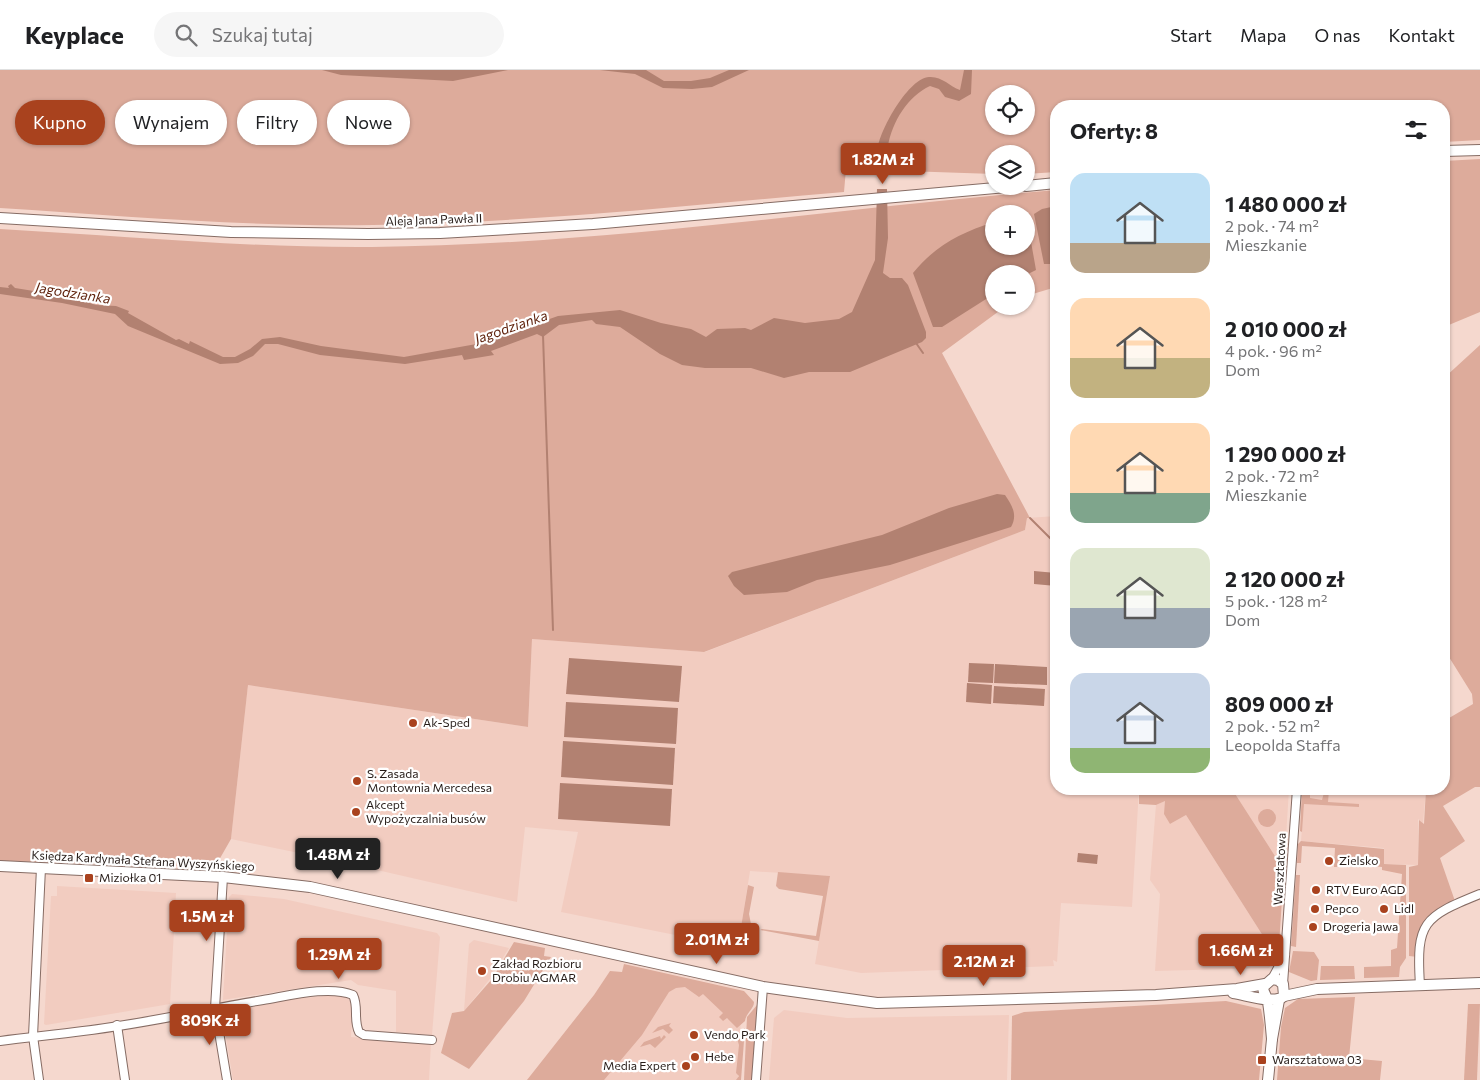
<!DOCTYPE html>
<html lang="pl">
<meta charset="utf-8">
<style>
:root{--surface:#fff;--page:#f6f6f6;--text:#202124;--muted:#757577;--line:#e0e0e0;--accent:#a9421e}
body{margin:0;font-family:Commissioner,sans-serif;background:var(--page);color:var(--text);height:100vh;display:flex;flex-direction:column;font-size:19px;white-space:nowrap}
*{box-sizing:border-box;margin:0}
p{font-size:16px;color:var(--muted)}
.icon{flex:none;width:28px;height:28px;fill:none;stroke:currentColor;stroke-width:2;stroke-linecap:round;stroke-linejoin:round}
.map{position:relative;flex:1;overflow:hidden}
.side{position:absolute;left:1050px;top:30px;width:400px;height:695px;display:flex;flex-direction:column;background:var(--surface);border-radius:20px;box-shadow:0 1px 4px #0004}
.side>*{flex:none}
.hud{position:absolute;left:15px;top:30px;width:475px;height:45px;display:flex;gap:10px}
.fabs{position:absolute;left:985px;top:15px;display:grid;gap:10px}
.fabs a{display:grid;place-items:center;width:50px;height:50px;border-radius:50%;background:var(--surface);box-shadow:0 1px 4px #0004;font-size:25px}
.price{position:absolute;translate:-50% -42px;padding:0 11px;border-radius:5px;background:var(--accent);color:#fff;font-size:16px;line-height:32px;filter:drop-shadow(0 1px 2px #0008)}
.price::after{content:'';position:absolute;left:50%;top:30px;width:15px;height:11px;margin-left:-8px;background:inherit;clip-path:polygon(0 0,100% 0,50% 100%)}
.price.active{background:#222;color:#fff}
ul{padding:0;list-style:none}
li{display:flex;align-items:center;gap:15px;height:125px;padding:0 20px}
li span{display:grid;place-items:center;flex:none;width:140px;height:100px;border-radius:15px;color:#555}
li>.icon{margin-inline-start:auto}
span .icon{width:60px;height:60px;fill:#fffc;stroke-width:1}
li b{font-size:21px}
h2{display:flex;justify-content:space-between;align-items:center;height:60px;padding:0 20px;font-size:21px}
.tag{padding:0 18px;border-radius:22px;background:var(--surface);box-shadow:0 1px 4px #0004;font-size:18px;line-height:45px}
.tag.active{background:var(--accent);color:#fff}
header{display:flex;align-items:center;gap:30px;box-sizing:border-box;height:70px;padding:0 25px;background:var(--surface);border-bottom:1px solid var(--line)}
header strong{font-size:24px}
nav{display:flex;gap:28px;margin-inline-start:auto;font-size:18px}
.search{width:350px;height:45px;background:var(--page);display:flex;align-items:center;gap:12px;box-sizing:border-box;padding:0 18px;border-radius:28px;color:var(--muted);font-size:19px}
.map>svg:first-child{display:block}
</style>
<header>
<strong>Keyplace</strong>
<div class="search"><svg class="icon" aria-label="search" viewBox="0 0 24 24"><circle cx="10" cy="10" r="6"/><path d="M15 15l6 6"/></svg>Szukaj tutaj</div>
<nav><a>Start</a><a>Mapa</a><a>O nas</a><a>Kontakt</a></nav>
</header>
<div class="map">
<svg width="1480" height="1010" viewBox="0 0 1480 1010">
<rect width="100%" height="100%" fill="#f5d8ce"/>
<g fill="#f2ccc0">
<polygon points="1056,446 1056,719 1139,719 1132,837 1061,833 1057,892 1053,890 1054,896 861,903 815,894 830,806 750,801 741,857 730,876 561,842 578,762 525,757 517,832 316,786 315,784 294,782 231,769 248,615 528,657 532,569 705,582 1025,460 1027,448"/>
<polygon points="1232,719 1289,719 1284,800"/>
<polygon points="1305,719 1426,719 1423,753 1418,749 1418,795 1384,794 1384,778 1301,771"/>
<polygon points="1166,730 1170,754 1186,745 1272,880 1274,890 1269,898 1155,901 1160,824 1150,810 1156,735"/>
<polygon points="57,816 176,823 170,934 46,955 44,954 51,826 57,826"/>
<polygon points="232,824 284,829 437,863 440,867 432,965 396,962 396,921 358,915 351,910 223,930 229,827"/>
<polygon points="474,870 509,878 489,910 464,941 469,874"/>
<polygon points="682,912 741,944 738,1010 600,1010 671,914"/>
<polygon points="344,924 353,934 351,967 431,973 429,1010 233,1010 222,943 285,930"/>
<polygon points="784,940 847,948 1009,945 1007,1010 769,1010 774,948"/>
</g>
<g fill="#ddab9b" fill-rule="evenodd">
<path d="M0,0H1480V70L1444,72V36H1056V102L1026,104V84H994V104L846,99L844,122C687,135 530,153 373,155C249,157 124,146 0,138ZM994,24H1026V56H994Z"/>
<polygon points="1480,89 1480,242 1444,257 1444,91"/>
<path d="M1056,120V217L1026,226V204H994V236H1006L942,283L1030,448H1027L1025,460L704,582L532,569L528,657L248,615L231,769L215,797L0,791V159C124,166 248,178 372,177C601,175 829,139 1056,120ZM994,144H1026V176H994Z"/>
<polygon points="1480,275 1480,717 1475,717 1443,736 1465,771 1440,788 1456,834 1432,847 1418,887 1409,886 1409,797 1418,795 1419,750 1424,754 1426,719 1444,719 1444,651 1473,634 1472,624 1444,579 1444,308"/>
<polygon points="1139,719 1232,719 1284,800 1279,875 1272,880 1186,745 1170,754 1164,744 1165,731 1156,735 1139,734"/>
<polygon points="1302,719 1310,719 1310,728 1322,730 1325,719 1337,719 1329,720 1328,732 1359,734 1359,737 1304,734 1302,762 1300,761"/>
<circle cx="1267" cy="748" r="9"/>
<polygon points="1301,771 1384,779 1384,794 1406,795 1406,888 1400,897 1399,907 1364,908 1364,897 1391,896 1391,880 1397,878 1402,804 1382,800 1382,797 1372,796 1372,793 1338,791 1337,797 1334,797 1335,778 1302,776 1301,793 1297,793 1298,774"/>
<polygon points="778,802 830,806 819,871 760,860 762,859 816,866 823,826 779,819 776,816"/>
<polygon points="1296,805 1300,805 1296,877 1291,876"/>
<polygon points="748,815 754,817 749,844 752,859 741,857"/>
<polygon points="514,872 545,878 544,886 551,887 524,931 469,999 441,983 452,943 464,941 492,909"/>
<polygon points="1293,881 1314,882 1319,890 1317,910 1311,911 1289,902"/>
<path d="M624,894L744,921L754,932C754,939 746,943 745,951L737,958L727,948L723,951L719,947L723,943L703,924L699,927L685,917L676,918L669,922L642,965L604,1010H527L594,925L610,901L622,902Z"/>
<polygon points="1321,896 1354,896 1355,909 1320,910"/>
<polygon points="1355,927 1349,988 1382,991 1380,1010 1277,1010 1281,957 1285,938 1298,929"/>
<polygon points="1226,931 1261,939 1264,955 1259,1010 1011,1010 1012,946 1024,942"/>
<polygon points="1468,934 1480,934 1477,1010 1464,1010"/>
<polygon points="757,935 753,1010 744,1010 747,947"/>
<polygon points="671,953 669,956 673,960 669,964 663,959 652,963 658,957"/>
<polygon points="745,958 741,1010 736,1010 739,1006 736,1003 739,975 736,965"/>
<polygon points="664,965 666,967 655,978 650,974 640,977 644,972 660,966 661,969"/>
</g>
<g fill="#b28171">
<polygon points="322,0 508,0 453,11 341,5"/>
<polygon points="600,0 646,0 664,11 691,11 710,8 729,0 749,0 712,17 692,19 663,18 635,4"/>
<path d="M964,0H972L971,24L959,31L945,27L939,19L930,16C908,26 892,52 888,76C886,85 887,95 887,104H877C877,95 876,85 878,77C881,58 909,8 929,7C942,6 949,16 960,20Z"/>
<polygon points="877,119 887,119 888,168 883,203 890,208 902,208 908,215 926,262 926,268 922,272 850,302 809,302 784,308 751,298 705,298 682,295 660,284 620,257 596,254 592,250 559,255 543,267 537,264 491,281 494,285 464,290 462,285 405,294 320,285 278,274 265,274 253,286 238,293 220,294 128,256 115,244 62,233 0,224 0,217 9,218 8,216 11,214 15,218 71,227 96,235 116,236 129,241 128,243 176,270 179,269 189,274 190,271 223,287 235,287 250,279 262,269 280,267 321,276 404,287 482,273 558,246 620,240 661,253 691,259 706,267 717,259 745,258 751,260 774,248 805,253 839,249 852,242 875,190"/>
<polygon points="1056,136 1056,194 1044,194 1034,144 1042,139"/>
<path d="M1027,149L1036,200L1026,205L994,204V224L942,257H933L913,203C936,175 960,163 994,152V176H1026Z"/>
<path d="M997,424L1005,425C1012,435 1018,445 1011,457L890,495L817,510L787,522L744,525L734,516L728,506L732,502L882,465L949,438Z"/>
<polygon points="1034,501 1056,503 1056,516 1034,514"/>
<polygon points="569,588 682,596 679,632 566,624"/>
<polygon points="969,593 994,594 993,613 968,612"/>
<polygon points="995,594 1047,597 1047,615 994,613"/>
<polygon points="967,613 992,615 991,634 966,632"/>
<polygon points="994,616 1045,619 1044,636 993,633"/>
<polygon points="566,632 678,638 676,674 564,667"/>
<polygon points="563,671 675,678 673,715 561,707"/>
<polygon points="560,713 672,719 670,756 558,749"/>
<polygon points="1078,783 1098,785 1097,794 1077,792"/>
</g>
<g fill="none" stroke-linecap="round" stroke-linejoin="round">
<g stroke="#b28171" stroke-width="2">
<polyline points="543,265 553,560"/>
<polyline points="916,273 923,283"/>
<polyline points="1030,448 1056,474"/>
</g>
<g stroke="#866c64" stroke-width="10">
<g id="street">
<polyline points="223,807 215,938 227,1010"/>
<polyline points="1272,909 1285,885"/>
<polyline points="1283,914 1297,719"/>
<path d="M1420,915C1416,852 1423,847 1480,824"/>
<polyline points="117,955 125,1010"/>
<path d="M0,971C28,967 55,965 83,961C143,954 203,940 263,930C288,926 329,915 353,925C359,937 353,950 359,962L364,965L432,970"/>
<polyline points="39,1010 33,966 41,798"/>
<polyline points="756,1010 763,917"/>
</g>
</g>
<g stroke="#866c64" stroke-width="12">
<g id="secondary">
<polyline points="1444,81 1480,80"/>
<polyline points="1026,116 1056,113"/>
<polyline points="0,148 231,162 368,164 440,163 593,154 1018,116"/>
<polyline points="0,796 223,807 310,817 763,917 877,933 1156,925 1237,919 1265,914"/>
<path d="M1233,923C1247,925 1275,935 1284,926L1283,914L1278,910L1272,909L1263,917C1263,923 1267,926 1268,932C1270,944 1271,957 1272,969"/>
<polyline points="1284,926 1317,919 1480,913"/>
<polyline points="1268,1010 1272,969 1279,930"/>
</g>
</g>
<use href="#street" stroke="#fff" stroke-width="8"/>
<use href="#secondary" stroke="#fff" stroke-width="10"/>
</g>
<g fill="#a9421e" stroke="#fff" stroke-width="2">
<circle cx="413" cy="653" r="5"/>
<circle cx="357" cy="711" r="5"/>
<circle cx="356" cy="742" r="5"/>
<circle cx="1329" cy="791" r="5"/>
<rect x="84" y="803" width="10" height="10" rx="2.5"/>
<circle cx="1316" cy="820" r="5"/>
<circle cx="1315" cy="839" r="5"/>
<circle cx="1384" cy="839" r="5"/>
<circle cx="1313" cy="857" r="5"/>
<circle cx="482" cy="901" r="5"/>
<circle cx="694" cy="965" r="5"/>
<circle cx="695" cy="987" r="5"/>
<rect x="1257" y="985" width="10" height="10" rx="2.5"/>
<circle cx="686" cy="996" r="5"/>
</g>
<g text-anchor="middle" stroke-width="4.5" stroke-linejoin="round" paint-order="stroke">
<g font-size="12" fill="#261c18" stroke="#fff">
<text transform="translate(434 150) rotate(-2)" y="4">Aleja Jana Pawła II</text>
<text transform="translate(143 791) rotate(3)" y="4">Księdza Kardynała Stefana Wyszyńskiego</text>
<text transform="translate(1280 799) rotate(-87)" y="4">Warsztatowa</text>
</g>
<g font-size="12" fill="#261c18" stroke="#fff" text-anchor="start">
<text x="423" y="657">Ak-Sped</text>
<text x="367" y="708">S. Zasada<tspan x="367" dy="14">Montownia Mercedesa</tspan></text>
<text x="366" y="739">Akcept<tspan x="366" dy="14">Wypożyczalnia busów</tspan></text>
<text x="1339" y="795">Zielsko</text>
<text x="99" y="812">Miziołka 01</text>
<text x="1326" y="824">RTV Euro AGD</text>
<text x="1325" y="843">Pepco</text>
<text x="1394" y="843">Lidl</text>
<text x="1323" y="861">Drogeria Jawa</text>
<text x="492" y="898">Zakład Rozbioru<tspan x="492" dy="14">Drobiu AGMAR</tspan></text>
<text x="704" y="969">Vendo Park</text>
<text x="705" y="991">Hebe</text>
<text x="1272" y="994">Warsztatowa 03</text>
<text x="676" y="1000" text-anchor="end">Media Expert</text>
</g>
<g font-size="14" font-style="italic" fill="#5d1f09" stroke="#fff">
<text transform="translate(73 223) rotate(9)" y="5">Jagodzianka</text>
<text transform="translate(511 257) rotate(-19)" y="5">Jagodzianka</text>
</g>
</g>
</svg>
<div class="fabs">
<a><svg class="icon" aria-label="locate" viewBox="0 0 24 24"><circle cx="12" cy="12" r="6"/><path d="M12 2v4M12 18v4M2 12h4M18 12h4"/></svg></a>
<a><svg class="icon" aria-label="layers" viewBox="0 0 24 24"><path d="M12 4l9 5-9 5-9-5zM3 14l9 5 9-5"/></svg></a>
<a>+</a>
<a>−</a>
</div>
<b class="price" style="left:883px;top:115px">1.82M zł</b>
<b class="price active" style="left:338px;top:810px">1.48M zł</b>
<b class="price" style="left:207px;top:872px">1.5M zł</b>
<b class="price" style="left:717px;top:895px">2.01M zł</b>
<b class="price" style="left:1241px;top:906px">1.66M zł</b>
<b class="price" style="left:339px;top:910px">1.29M zł</b>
<b class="price" style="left:984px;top:917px">2.12M zł</b>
<b class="price" style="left:210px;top:976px">809K zł</b>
<div class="hud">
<a class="tag active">Kupno</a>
<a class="tag">Wynajem</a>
<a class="tag">Filtry</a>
<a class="tag">Nowe</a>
</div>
<section class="side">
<h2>Oferty: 8<svg class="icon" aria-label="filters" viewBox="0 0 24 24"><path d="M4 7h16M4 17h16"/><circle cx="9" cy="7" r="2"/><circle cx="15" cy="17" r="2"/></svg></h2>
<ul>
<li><span style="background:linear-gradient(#bfe0f5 70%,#b9a48a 0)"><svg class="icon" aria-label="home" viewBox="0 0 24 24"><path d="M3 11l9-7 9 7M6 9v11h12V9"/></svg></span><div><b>1 480 000 zł</b><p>2 pok. · 74 m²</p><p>Mieszkanie</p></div></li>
<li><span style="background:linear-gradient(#ffd9b3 60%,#c2b280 0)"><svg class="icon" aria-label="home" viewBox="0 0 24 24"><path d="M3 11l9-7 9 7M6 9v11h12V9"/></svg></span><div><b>2 010 000 zł</b><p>4 pok. · 96 m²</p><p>Dom</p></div></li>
<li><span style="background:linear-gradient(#ffd9b3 70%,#7fa58c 0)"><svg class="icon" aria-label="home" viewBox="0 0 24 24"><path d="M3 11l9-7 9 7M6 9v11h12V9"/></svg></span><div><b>1 290 000 zł</b><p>2 pok. · 72 m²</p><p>Mieszkanie</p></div></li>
<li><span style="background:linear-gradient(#dfe7d0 60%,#9aa5b1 0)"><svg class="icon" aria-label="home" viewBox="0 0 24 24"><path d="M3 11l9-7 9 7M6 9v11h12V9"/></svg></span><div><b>2 120 000 zł</b><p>5 pok. · 128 m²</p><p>Dom</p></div></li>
<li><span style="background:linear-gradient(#c9d6e8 75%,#8fb573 0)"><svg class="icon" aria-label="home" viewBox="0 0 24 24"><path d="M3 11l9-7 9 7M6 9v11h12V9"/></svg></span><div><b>809 000 zł</b><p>2 pok. · 52 m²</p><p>Leopolda Staffa</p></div></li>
</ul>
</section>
</div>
